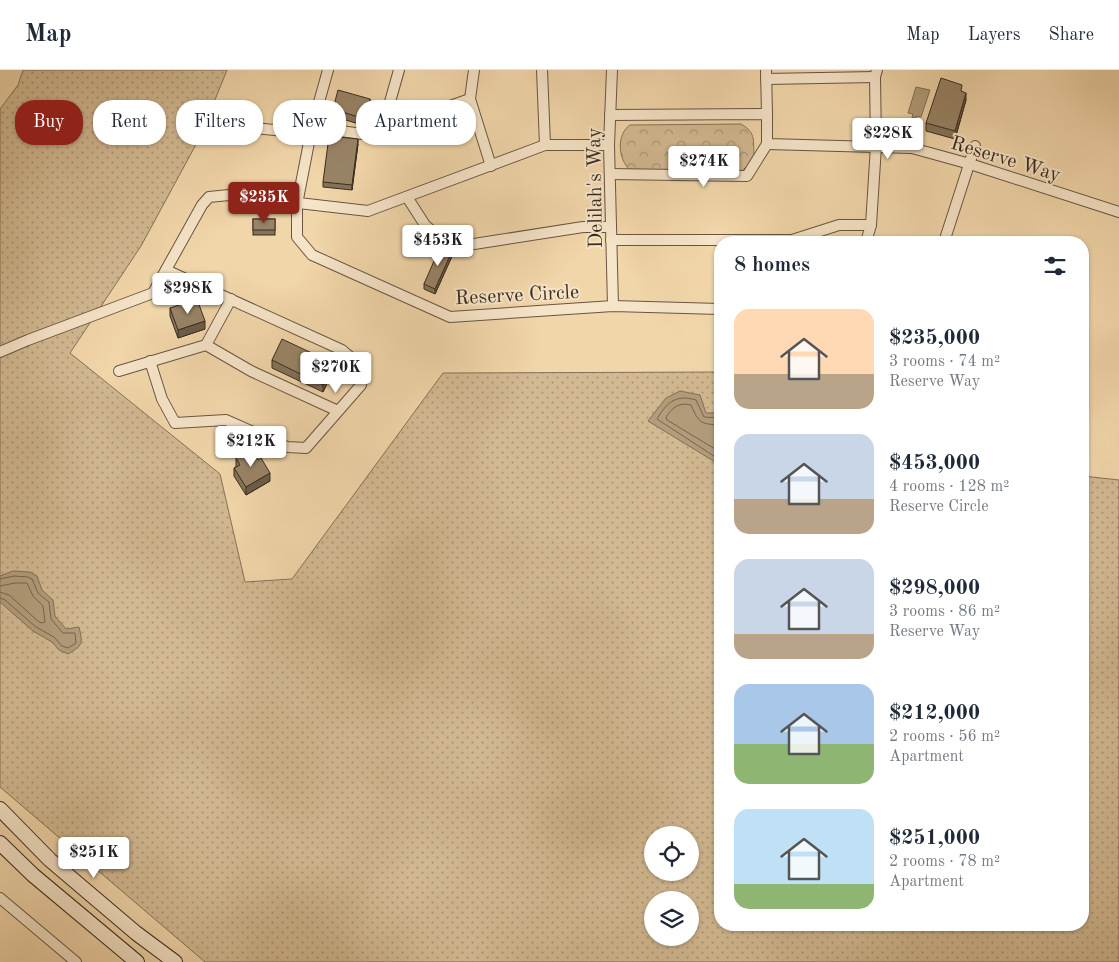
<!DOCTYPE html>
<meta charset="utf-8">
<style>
:root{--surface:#fff;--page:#f2f2f3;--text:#1f2937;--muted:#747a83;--line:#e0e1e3;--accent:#8f2418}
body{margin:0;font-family:"Old Standard TT",serif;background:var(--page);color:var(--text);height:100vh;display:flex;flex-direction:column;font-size:19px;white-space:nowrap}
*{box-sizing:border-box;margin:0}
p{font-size:16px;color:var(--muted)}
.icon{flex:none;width:28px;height:28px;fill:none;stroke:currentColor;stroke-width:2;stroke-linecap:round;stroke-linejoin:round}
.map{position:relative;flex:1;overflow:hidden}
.details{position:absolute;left:714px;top:166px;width:375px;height:695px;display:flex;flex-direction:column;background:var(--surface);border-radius:20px;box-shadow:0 1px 4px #0004}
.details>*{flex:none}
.guide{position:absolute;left:15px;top:30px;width:475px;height:45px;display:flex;gap:10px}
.fabs{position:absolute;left:644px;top:756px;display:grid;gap:10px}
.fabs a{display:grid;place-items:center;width:55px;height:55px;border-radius:50%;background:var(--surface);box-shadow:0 1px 4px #0004;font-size:25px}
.price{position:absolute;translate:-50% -42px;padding:0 11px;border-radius:5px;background:#fff;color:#222;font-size:16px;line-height:32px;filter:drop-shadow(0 1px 2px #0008)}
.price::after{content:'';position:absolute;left:50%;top:30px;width:15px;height:11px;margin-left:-8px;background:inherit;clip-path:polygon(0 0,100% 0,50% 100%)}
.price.selected{background:var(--accent);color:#fff}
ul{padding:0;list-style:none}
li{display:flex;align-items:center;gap:15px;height:125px;padding:0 20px}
li span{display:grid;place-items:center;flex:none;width:140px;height:100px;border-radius:15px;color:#555}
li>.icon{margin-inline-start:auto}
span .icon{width:60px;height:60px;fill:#fffc;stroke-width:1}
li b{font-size:21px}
h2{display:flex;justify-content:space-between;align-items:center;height:60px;padding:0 20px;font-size:21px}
.tag{padding:0 18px;border-radius:20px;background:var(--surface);box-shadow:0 1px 4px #0004;font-size:18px;line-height:45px}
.tag.selected{background:var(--accent);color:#fff}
header{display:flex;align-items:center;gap:30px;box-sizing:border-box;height:70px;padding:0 25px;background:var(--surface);border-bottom:1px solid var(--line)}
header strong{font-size:24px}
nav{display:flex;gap:28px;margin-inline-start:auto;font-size:18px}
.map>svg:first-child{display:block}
</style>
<header>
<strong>Map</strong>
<nav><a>Map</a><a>Layers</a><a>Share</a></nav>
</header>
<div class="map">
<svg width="1119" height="892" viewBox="0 0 1119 892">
<defs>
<pattern id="grass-dots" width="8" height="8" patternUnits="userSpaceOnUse" patternTransform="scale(1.25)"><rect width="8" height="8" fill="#d2b992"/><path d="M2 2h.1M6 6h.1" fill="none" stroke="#ab9777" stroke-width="1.8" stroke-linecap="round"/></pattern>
<pattern id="park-crowns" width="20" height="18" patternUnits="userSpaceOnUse" patternTransform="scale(1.25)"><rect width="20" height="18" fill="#d2b992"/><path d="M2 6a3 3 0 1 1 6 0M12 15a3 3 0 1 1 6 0" fill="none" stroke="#ab9777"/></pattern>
</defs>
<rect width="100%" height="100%" fill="#f1d6aa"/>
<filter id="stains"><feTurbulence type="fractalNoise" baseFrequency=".004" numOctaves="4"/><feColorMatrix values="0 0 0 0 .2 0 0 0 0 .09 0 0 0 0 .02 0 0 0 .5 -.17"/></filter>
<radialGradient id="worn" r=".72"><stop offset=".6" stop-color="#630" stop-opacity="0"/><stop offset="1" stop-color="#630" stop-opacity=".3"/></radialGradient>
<path fill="url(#grass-dots)" stroke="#867258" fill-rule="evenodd" d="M23,0H227L200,67L141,176L70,283L220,404L245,512L292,509L443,303L720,302V855H1082L1083,406L1119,410V892H205L0,717V39L18,15ZM652,765H690V802H652ZM652,830H690V868H652Z"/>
<path fill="url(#park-crowns)" stroke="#867258" d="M741,54C757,63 753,72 754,89L742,101L644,102L630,100C618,89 616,65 630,55Z"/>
<g fill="#b29c7b" stroke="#826f56">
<polygon points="916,17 930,20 921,47 917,46 916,48 912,47 913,44 908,43"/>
<polygon points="680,321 700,325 706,343 720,343 720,395 648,351 666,328"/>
<path d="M13,501L30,502L37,506L42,520L53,530L55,546L66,559L79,557C83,574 83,575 68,584L59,580L52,572L33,561L0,532V506Z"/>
</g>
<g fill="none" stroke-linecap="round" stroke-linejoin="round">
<g stroke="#76644d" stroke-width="1">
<path d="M720,348L704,347L696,330C676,324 667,332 657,349L720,390"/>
<path d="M720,355C700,354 699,353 691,335C679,332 673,337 666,347L667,350L720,382"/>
<polyline points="0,509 14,506 28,507 32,509 38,523 49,532 51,549 63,563 75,563 76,573 68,578 62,576 54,567 36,557 5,530 0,528"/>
<polyline points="0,516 15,513 27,513 33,526 43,536 45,552 42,553 39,552 9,525 0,522"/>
</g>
<g stroke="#675642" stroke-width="12">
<g id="street">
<polyline points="328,0 312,57 297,134 297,167 312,185 450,247 613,236 720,239"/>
<polyline points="474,0 470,29 491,96"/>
<polyline points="542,0 545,75"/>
<polyline points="612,0 609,75 613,236"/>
<polyline points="766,0 767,44"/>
<polyline points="766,9 875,7"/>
<polyline points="610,45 767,44 767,74 912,78 970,94 1119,142"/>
<polyline points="232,56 295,62 312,57 362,64 382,60 470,29"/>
<polyline points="382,60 399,0"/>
<polyline points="610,104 747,106 767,74"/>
<polyline points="407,127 425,155 446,173 474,174 583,157 611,157"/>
<polyline points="611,170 792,170 839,155 871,155"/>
<polyline points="866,172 871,155 876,76 875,7 877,0"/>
<polyline points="944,172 975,76"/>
<polyline points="206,275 251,301 338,341"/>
<polyline points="0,282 28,270 153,223 202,135 209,127 229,125 368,141 545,75 609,75"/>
<polyline points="150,291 162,329 175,353 226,350 287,377 306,378 361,315 361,296 342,280 166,200"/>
<polyline points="119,301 206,275 231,229"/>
<polyline points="0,828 76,892"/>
</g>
</g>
<g stroke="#392c1f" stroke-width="16">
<g id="secondary">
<polyline points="0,739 50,790 136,863 175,892"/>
<polyline points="0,773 33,805 137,892"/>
</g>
</g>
<use href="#street" stroke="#f6e4c8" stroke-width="10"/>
<use href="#secondary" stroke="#f6e4c8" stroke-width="14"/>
</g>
<g fill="#847259" stroke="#392c1f">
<polygon points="962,21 966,30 955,69 926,61 926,53"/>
<polygon points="370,37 369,40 374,49 373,55 365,56 333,46 333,39"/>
<polygon points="358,74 352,120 323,117 323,112"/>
<rect x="253" y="149" width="22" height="16"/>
<polygon points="453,184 435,224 424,219 424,214 436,191"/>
<polygon points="170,238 205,259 178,268 170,246"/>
<polygon points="272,290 333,301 323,322 272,298"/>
<polygon points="236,388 270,411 246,425 234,406 234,398 236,397"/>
</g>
<g fill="#6b5c48" stroke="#392c1f">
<polygon points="966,23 966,30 955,69 955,61"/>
<polygon points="370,29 370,37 367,46 367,39"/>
<polygon points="374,41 374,49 373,55 373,48"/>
<polygon points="358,69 358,74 352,120 352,115"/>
<polygon points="453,179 453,184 435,224 435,219"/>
<polygon points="205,251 205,259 178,268 178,260"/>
<polygon points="333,293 333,301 323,322 323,315"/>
<polygon points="270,403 270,411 246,425 246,417"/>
</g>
<g fill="#998467" stroke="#392c1f">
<polygon points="941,8 962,15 961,21 966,23 955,61 926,53"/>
<polygon points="338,20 370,29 367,39 374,41 373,48 365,49 333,39"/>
<polygon points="329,66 358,69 352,115 323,112"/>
<rect x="253" y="149" width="22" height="11"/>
<polygon points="442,175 453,179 435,219 424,214 434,191 436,191"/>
<polygon points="197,229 205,251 178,260 170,238"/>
<polygon points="282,269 333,293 323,315 272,290"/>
<polygon points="251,379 258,390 261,388 270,403 246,417 234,398 240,395 236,388"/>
</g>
<g text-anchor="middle" stroke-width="4" stroke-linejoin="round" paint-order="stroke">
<g font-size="20" fill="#392c1f" stroke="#f6e4c8">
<text transform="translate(1006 88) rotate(17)" y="7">Reserve Way</text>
<text transform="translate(594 118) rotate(-91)" y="7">Delilah's Way</text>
<text transform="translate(517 224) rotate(-3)" y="7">Reserve Circle</text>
</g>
</g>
<rect width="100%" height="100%" filter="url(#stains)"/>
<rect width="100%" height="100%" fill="url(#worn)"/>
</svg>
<div class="fabs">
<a><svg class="icon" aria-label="locate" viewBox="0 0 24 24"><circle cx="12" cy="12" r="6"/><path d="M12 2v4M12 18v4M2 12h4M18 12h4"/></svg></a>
<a><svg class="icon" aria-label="layers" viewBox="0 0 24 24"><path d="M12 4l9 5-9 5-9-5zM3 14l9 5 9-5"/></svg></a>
</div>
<b class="price" style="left:888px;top:90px">$228K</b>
<b class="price" style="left:704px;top:118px">$274K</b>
<b class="price selected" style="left:264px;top:154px">$235K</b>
<b class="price" style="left:438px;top:197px">$453K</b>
<b class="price" style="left:188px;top:245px">$298K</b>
<b class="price" style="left:336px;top:324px">$270K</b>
<b class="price" style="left:251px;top:398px">$212K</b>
<b class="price" style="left:94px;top:809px">$251K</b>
<div class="guide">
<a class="tag selected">Buy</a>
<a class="tag">Rent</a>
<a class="tag">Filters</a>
<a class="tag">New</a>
<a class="tag">Apartment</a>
</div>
<section class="details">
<h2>8 homes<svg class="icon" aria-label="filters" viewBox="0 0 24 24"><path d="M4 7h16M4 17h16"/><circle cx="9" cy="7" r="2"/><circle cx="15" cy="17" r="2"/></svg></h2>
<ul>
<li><span style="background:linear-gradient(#ffd9b3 65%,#b9a48a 0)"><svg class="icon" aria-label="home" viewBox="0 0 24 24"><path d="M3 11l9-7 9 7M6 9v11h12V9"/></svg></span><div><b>$235,000</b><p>3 rooms · 74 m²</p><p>Reserve Way</p></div></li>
<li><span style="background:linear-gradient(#c9d6e8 65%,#b9a48a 0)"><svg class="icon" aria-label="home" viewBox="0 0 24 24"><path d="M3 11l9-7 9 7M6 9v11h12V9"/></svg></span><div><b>$453,000</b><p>4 rooms · 128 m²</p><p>Reserve Circle</p></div></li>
<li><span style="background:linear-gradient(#c9d6e8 75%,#b9a48a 0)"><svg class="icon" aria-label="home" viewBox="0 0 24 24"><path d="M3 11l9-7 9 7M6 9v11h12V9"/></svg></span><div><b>$298,000</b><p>3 rooms · 86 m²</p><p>Reserve Way</p></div></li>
<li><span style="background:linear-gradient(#a9c7e8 60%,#8fb573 0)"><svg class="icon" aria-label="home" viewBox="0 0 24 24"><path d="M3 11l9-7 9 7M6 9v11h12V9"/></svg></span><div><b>$212,000</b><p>2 rooms · 56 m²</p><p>Apartment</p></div></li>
<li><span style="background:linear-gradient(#bfe0f5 75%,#8fb573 0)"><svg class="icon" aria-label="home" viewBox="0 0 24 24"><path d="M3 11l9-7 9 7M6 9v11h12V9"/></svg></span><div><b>$251,000</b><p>2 rooms · 78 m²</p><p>Apartment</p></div></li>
</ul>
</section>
</div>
